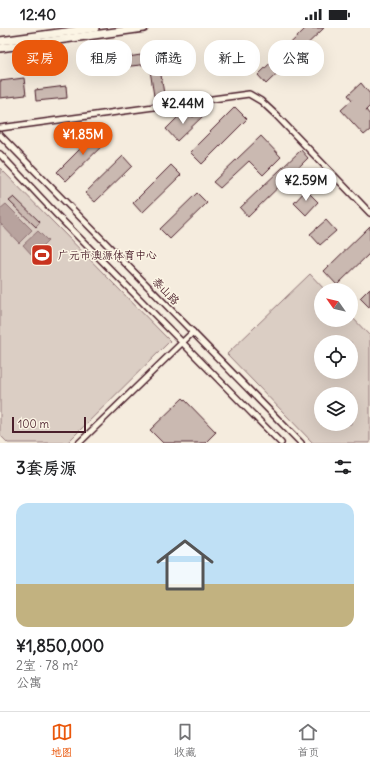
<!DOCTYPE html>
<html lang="zh">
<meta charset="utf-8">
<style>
:root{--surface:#fff;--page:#f2f2f2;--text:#202124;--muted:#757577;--line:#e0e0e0;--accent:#ea580c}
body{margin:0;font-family:Delius,"LXGW WenKai TC",sans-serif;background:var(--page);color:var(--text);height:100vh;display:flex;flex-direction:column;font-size:15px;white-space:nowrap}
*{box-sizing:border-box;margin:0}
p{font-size:13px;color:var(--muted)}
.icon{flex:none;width:22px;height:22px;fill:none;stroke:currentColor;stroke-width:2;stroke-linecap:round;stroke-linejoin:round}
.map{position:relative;height:415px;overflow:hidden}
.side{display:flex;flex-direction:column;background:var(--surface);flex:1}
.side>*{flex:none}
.guide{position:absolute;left:12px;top:12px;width:346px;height:36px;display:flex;gap:8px}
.needle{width:26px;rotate:304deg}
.controls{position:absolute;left:314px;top:255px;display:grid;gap:8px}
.controls a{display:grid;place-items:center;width:44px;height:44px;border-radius:50%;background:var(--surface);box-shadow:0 4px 16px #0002;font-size:20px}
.scale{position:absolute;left:12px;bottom:10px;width:74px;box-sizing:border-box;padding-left:4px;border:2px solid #4a1f2b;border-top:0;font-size:11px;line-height:14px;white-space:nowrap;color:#4a1f2b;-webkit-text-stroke:3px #fcf5e5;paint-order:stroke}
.price{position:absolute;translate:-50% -34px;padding:0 9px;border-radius:14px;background:#fff;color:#222;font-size:13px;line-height:26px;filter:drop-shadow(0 1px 2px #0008)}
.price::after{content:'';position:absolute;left:50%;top:24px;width:12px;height:9px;margin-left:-6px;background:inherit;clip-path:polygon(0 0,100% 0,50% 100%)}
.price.on{background:var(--accent);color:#fff}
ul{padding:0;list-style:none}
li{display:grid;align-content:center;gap:8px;height:212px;padding:0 16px}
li+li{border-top:1px solid var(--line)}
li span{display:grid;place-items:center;height:124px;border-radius:12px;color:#555}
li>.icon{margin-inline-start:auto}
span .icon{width:72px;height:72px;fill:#fffc;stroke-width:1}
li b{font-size:17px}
h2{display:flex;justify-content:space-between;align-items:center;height:48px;padding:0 16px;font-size:17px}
.tag{padding:0 14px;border-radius:16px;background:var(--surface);box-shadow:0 4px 16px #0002;font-size:14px;line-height:36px}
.tag.on{background:var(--accent);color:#fff}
.status{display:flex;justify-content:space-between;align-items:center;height:28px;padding:0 20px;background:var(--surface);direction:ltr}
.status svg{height:11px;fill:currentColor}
.dock{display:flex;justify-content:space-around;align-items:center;height:56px;border-top:1px solid var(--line);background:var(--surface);font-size:11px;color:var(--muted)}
.dock a{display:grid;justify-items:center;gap:2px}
.dock .on{color:var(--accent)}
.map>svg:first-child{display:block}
</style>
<div class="status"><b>12:40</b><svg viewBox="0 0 49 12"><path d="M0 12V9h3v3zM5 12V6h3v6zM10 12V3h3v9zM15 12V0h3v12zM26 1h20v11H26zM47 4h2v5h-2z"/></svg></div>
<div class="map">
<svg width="370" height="415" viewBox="0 0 370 415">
<rect width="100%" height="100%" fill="#f5ecde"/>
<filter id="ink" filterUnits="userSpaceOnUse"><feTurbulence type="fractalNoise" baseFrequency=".025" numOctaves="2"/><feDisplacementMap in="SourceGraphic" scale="8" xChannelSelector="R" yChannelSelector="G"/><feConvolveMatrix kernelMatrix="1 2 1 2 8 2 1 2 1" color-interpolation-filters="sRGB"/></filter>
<g filter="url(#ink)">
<g fill="#dbcec4" stroke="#927678" fill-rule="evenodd">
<polygon points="0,140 170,313 67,415 8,415 0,407"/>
<path d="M310,246L325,262H321V292H351V288L370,308V415H313L227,326ZM321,314H351V344H321ZM321,366H351V396H321Z"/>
</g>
<g fill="#b8a39e" stroke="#8c6e70">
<polygon points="6,176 32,202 19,215 0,195 0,181"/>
<polygon points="38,203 48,213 33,228 23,217"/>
</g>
<g fill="#cab9b1" stroke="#4a1f2b">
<polygon points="306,0 324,0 266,56 258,47"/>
<polygon points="161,24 162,34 159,34 164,66 154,68 149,36 96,42 95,31 121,28 121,30"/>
<polygon points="24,50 26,67 0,70 0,53"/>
<polygon points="361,55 370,66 370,78 366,82 370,87 370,102 364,107 341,82 352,72 348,67"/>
<polygon points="66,58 67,70 36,73 35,62"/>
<polygon points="235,79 247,91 202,136 190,124"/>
<polygon points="200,82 204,87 177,113 166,101 179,88 183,93 189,85 193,89"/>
<polygon points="99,102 108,112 66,153 57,144"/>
<polygon points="261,108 281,129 263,147 249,133 220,160 213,154"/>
<polygon points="301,122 308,130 248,189 240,180"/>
<polygon points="123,128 132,138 95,174 85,165"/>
<polygon points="171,137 181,147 142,185 133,175"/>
<polygon points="306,162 318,174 306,187 294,175"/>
<polygon points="197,165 207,175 170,211 160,201"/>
<polygon points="14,169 40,194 36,199 9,173"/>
<polygon points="326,192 336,203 320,217 310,206"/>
<polygon points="370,198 370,225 337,257 324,243"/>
<polygon points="370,260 370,280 360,270"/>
<polygon points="183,370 216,404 205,415 163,415 150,402"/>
</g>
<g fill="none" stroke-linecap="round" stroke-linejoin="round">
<g stroke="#4a1f2b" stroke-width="8">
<g id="tertiary">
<polyline points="0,100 249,66 261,73 276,87 370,185"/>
<polyline points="0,107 301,415"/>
<polyline points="0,126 57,187 281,415"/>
<polyline points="79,415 193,304"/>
</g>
</g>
<g stroke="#4a1f2b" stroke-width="10">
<g id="trunk">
<polyline points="0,13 95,0"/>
<polyline points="0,20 144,0"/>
</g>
</g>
<use href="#tertiary" stroke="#fcf5e5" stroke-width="5"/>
<use href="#trunk" stroke="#fcf5e5" stroke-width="7"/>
</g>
</g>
<defs>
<g id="stadium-square" transform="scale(1.15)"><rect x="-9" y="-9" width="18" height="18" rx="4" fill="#c8321e" stroke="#fcf5e5"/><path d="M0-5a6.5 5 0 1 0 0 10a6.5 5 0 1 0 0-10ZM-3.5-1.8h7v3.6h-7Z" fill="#fff"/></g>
</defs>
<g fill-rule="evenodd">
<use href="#stadium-square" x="42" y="227"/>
</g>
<g text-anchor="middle" stroke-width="3" stroke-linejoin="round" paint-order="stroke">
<g font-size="11" fill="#4a1f2b" stroke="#fcf5e5" text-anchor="start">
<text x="58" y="231">广元市澳源体育中心</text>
</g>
<g font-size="11" fill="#4a1f2b" stroke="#fcf5e5">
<text transform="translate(166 263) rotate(46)" y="4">泰山路</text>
</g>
</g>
</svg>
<div class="controls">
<a><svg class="needle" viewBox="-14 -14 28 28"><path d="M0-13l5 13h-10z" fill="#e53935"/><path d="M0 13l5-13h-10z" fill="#757577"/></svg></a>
<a><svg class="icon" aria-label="locate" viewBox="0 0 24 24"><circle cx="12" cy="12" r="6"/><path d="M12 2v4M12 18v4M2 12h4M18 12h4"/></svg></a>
<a><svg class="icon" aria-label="layers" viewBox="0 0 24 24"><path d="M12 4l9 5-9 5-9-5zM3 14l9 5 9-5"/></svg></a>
</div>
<div class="scale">100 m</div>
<b class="price" style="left:183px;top:97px">¥2.44M</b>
<b class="price on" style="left:83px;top:128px">¥1.85M</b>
<b class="price" style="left:306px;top:174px">¥2.59M</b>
<div class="guide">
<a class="tag on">买房</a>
<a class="tag">租房</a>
<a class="tag">筛选</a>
<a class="tag">新上</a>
<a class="tag">公寓</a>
</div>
</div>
<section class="side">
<h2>3套房源<svg class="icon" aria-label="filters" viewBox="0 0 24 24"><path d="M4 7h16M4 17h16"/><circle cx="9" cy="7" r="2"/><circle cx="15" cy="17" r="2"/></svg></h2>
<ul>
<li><span style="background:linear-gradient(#bfe0f5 65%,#c2b280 0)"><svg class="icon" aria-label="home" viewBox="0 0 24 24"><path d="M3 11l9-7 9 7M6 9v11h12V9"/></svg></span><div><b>¥1,850,000</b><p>2室 · 78 m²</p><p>公寓</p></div></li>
</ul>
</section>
<nav class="dock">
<a class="on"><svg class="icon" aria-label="map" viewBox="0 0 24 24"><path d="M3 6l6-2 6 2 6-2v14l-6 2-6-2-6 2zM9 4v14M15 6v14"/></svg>地图</a>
<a><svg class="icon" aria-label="saved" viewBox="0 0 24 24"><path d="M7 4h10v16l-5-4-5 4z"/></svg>收藏</a>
<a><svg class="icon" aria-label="home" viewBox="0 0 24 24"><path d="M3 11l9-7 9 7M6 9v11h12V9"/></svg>首页</a>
</nav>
